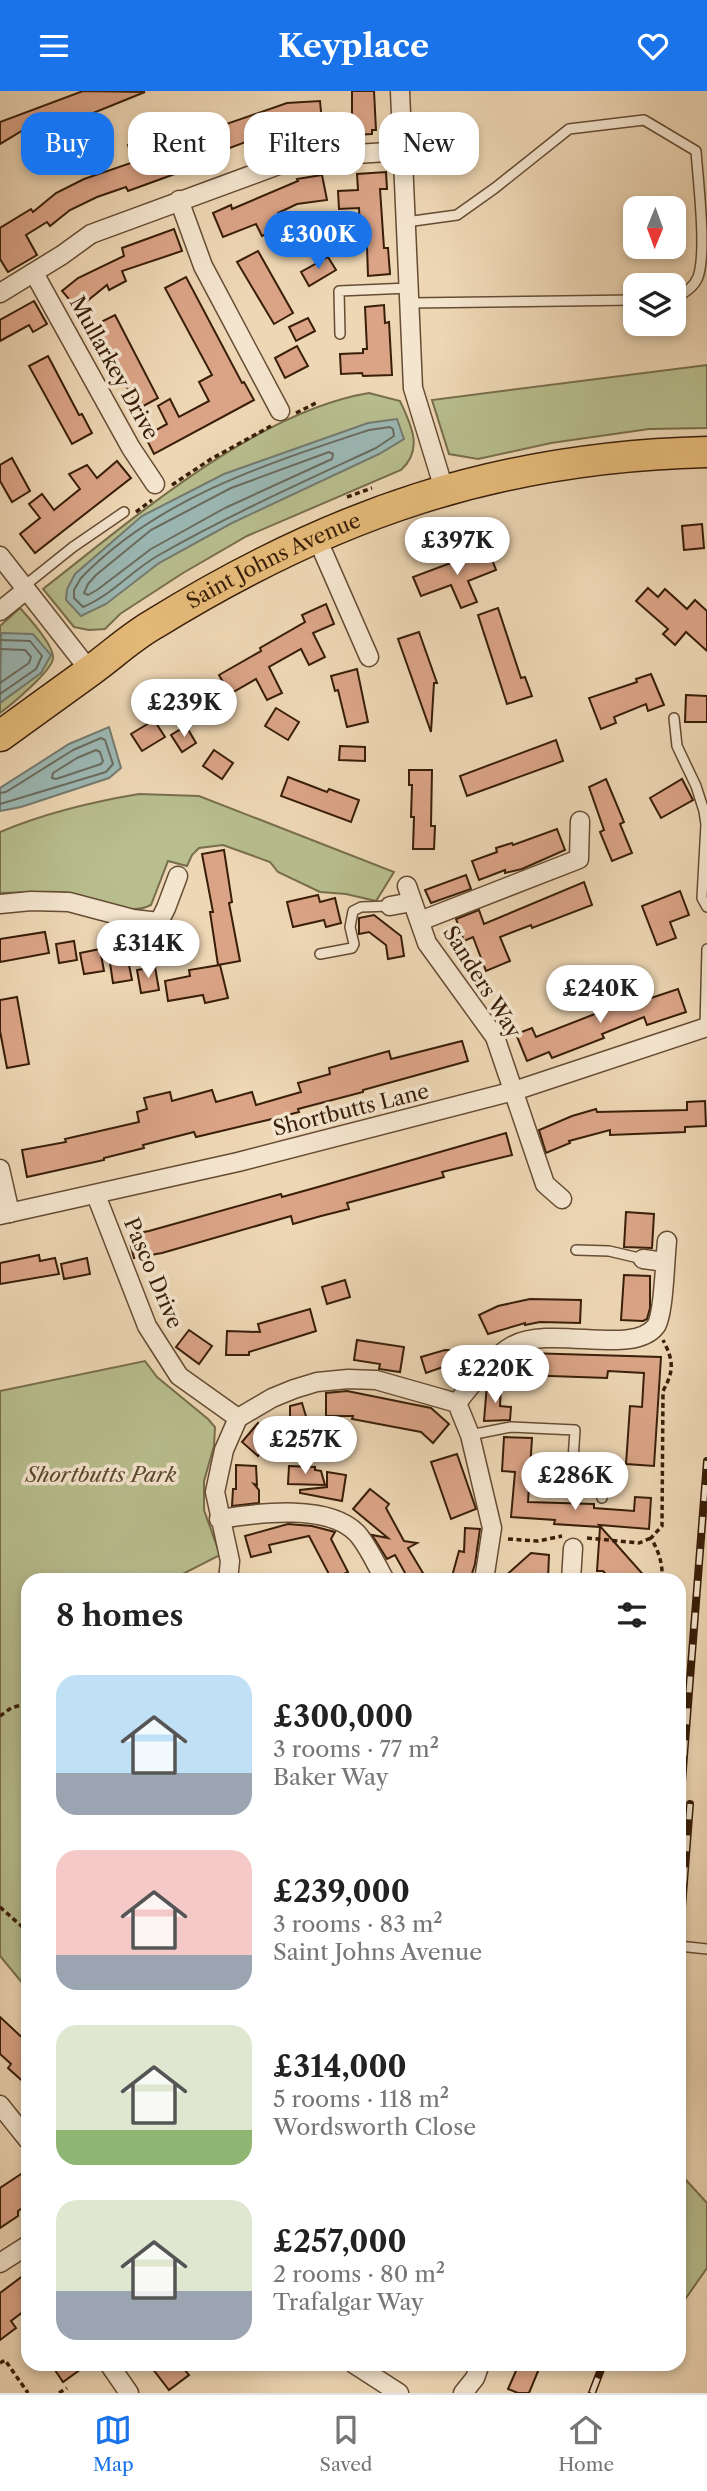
<!DOCTYPE html>
<meta charset="utf-8">
<style>
:root{--surface:#fff;--page:#f6f6f6;--text:#222;--muted:#767676;--line:#e0e0e0;--accent:#1a73e8}
body{margin:0;font-family:"Libre Caslon Text",serif;background:var(--page);color:var(--text);height:100vh;display:flex;flex-direction:column;font-size:26px;white-space:nowrap}
*{box-sizing:border-box;margin:0}
p{font-size:23px;color:var(--muted)}
.icon{flex:none;width:38px;height:38px;fill:none;stroke:currentColor;stroke-width:2;stroke-linecap:round;stroke-linejoin:round}
.map{position:relative;flex:1;overflow:hidden}
.sheet{position:absolute;left:21px;top:1482px;width:665px;height:798px;display:flex;flex-direction:column;background:var(--surface);border-radius:21px;box-shadow:0 4px 10px #0003}
.sheet>*{flex:none}
.banner{position:absolute;left:21px;top:21px;width:665px;height:63px;display:flex;gap:14px}
.needle{width:46px;rotate:181deg}
.controls{position:absolute;left:623px;top:105px;display:grid;gap:14px}
.controls a{display:grid;place-items:center;width:63px;height:63px;border-radius:14px;background:var(--surface);box-shadow:0 4px 10px #0003;font-size:35px}
.price{position:absolute;translate:-50% -60px;padding:0 16px;border-radius:24px;background:#fff;color:#222;font-size:23px;line-height:46px;filter:drop-shadow(0 2px 4px #0008)}
.price::after{content:'';position:absolute;left:50%;top:42px;width:21px;height:16px;margin-left:-10px;background:inherit;clip-path:polygon(0 0,100% 0,50% 100%)}
.price.current{background:var(--accent);color:#fff}
ul{padding:0;list-style:none}
li{display:flex;align-items:center;gap:21px;height:175px;padding:0 35px}
li span{display:grid;place-items:center;flex:none;width:196px;height:140px;border-radius:21px;color:#555}
li>.icon{margin-inline-start:auto}
span .icon{width:84px;height:84px;fill:#fffc;stroke-width:1}
li b{font-size:30px}
h2{display:flex;justify-content:space-between;align-items:center;height:84px;padding:0 35px;font-size:30px}
.tag{padding:0 24px;border-radius:21px;background:var(--surface);box-shadow:0 4px 10px #0003;font-size:24px;line-height:63px}
.tag.current{background:var(--accent);color:#fff}
header{display:flex;justify-content:space-between;align-items:center;height:91px;padding:0 35px;background:var(--accent);color:#fff;font-size:32px;font-weight:700}
.tabs{display:flex;justify-content:space-around;align-items:center;height:98px;border-top:2px solid var(--line);background:var(--surface);font-size:19px;color:var(--muted)}
.tabs a{display:grid;justify-items:center;gap:4px}
.tabs .current{color:var(--accent)}
.map>svg:first-child{display:block}
</style>
<header><svg class="icon" aria-label="menu" viewBox="0 0 24 24"><path d="M4 6h16M4 12h16M4 18h16"/></svg>Keyplace<svg class="icon" aria-label="heart" viewBox="0 0 24 24"><path d="M12 20l-8-8c-3-5 5-10 8-4 3-6 11-1 8 4z"/></svg></header>
<div class="map">
<svg width="707" height="2302" viewBox="0 0 707 2302">
<rect width="100%" height="100%" fill="#eed7b5"/>
<filter id="stains"><feTurbulence type="fractalNoise" baseFrequency=".00286" numOctaves="4"/><feColorMatrix values="0 0 0 0 .2 0 0 0 0 .09 0 0 0 0 .02 0 0 0 .5 -.17"/></filter>
<radialGradient id="worn" r=".72"><stop offset=".6" stop-color="#630" stop-opacity="0"/><stop offset="1" stop-color="#630" stop-opacity=".3"/></radialGradient>
<g fill="#b8be8e" stroke="#786e4b" stroke-width="2">
<polygon points="707,274 707,337 649,338 551,352 478,368 449,363 432,309"/>
<path d="M369,302L400,310C411,334 424,358 401,379L247,445L183,482L120,523L105,538L89,539L74,536L43,498C133,428 255,321 369,302Z"/>
<path d="M20,517C29,527 54,554 53,567C53,579 11,614 0,622V535Z"/>
<path d="M139,703L199,705L394,781L376,810L346,803L320,801L278,781L270,771L223,754L199,757L192,764L187,775L168,770L151,814C124,828 89,802 61,801C41,800 20,802 0,802V741C45,722 91,711 139,703Z"/>
<polygon points="145,1270 157,1286 208,1328 215,1336 214,1355 204,1390 204,1419 220,1464 171,1489 28,1489 28,1899 0,1865 0,1300"/>
<polygon points="686,2089 707,2112 707,2177 679,2217 679,2117"/>
</g>
<g fill="#9bb8b4" stroke="#747a6f" stroke-width="2">
<polygon points="397,328 404,348 379,363 232,432 159,472 106,513 81,525 66,509 67,498 75,483 142,425 224,383 368,332"/>
<polygon points="1,542 33,543 51,564 41,582 0,612"/>
<polygon points="109,636 121,677 109,687 21,716 0,720 0,697 69,653"/>
</g>
<g fill="none" stroke-linecap="round" stroke-linejoin="round">
<g stroke="#6a6b5e" stroke-width="2">
<path d="M390,336L393,338L394,345L376,357C303,391 229,424 159,464C132,479 112,504 83,516L74,507V499L81,487C158,407 266,373 369,339Z"/>
<polygon points="329,361 333,363 332,368 225,417 151,458 97,499 88,504 84,502 88,493 96,484 151,439 231,397"/>
<polyline points="0,549 30,550 42,565 36,578 0,603"/>
<polyline points="0,558 25,559 31,566 29,572 0,592"/>
<polygon points="96,659 100,661 103,670 101,673 56,688 52,687 53,682 77,667"/>
<polyline points="0,702 6,701 73,659 101,647 105,649 113,673 106,681 0,713"/>
</g>
</g>
<g fill="#dba487" stroke="#391e08" stroke-width="2">
<polygon points="83,0 145,1 29,48 25,38 0,53 0,31"/>
<polygon points="352,0 374,0 376,39 372,39 372,43 352,44"/>
<polygon points="320,10 322,31 296,34 272,41 219,61 221,65 172,84 128,100 126,96 97,106 70,119 50,135 47,131 26,144 37,164 8,181 0,168 0,137 31,118 33,121 56,102 84,88 134,71 128,54 145,47 153,68 179,58 172,37 187,31 192,45 287,12"/>
<polygon points="386,81 387,98 380,98 384,157 388,157 390,183 368,185 367,156 361,156 359,117 339,118 338,100 358,99 357,83"/>
<polygon points="322,84 327,109 297,113 278,122 283,136 262,145 256,133 223,146 213,122 231,114 232,118 298,90 297,88"/>
<polygon points="174,138 182,160 122,180 126,190 109,199 107,194 81,215 75,215 62,200 78,187 124,165 122,157"/>
<polygon points="258,160 293,222 274,233 237,171"/>
<polygon points="328,166 336,179 309,195 301,181"/>
<polygon points="186,186 242,292 244,291 254,309 154,363 147,349 147,344 167,333 158,315 170,308 179,326 209,310 199,291 212,284 165,197"/>
<polygon points="34,210 47,233 33,241 29,234 0,250 0,229"/>
<polygon points="384,214 385,232 389,231 392,284 363,285 362,282 341,283 340,263 363,262 363,258 367,258 365,216"/>
<polygon points="115,224 158,307 138,318 95,234"/>
<polygon points="308,227 315,240 296,250 289,236"/>
<polygon points="297,255 308,275 285,287 275,267"/>
<polygon points="48,265 79,324 82,323 92,342 72,353 29,275"/>
<polygon points="12,367 30,400 12,411 0,390 0,374"/>
<polygon points="117,370 131,387 35,462 20,443 40,427 29,413 42,403 54,419 80,398 69,383 87,374 97,387"/>
<polygon points="702,433 704,457 684,459 682,435"/>
<polygon points="488,458 496,479 468,490 477,511 461,517 451,494 421,505 413,486"/>
<polygon points="648,497 658,506 665,498 687,518 695,509 707,520 707,560 686,541 675,554 663,543 668,538 636,510"/>
<polygon points="326,513 334,533 313,542 325,566 309,574 301,558 269,576 282,602 267,609 256,588 230,603 219,584 261,560 260,557 305,531 302,524"/>
<polygon points="498,517 521,587 525,586 532,605 507,613 478,524"/>
<polygon points="419,541 437,592 434,592 431,641 398,548"/>
<polygon points="357,578 368,631 347,636 338,599 335,600 331,585"/>
<polygon points="651,583 664,614 648,620 646,613 614,626 616,632 601,638 589,607 637,591 636,588"/>
<polygon points="686,604 707,605 707,631 685,631"/>
<polygon points="276,617 299,631 288,649 265,635"/>
<polygon points="154,629 165,646 142,660 131,643"/>
<polygon points="186,635 196,652 182,661 171,644"/>
<polygon points="556,649 563,670 467,705 460,685"/>
<polygon points="340,655 365,656 365,670 339,669"/>
<polygon points="214,659 233,672 222,688 203,675"/>
<polygon points="409,679 432,679 431,735 435,735 434,758 413,758 414,726 411,726 412,694 409,694"/>
<polygon points="288,686 327,701 329,698 359,709 351,731 281,705"/>
<polygon points="606,688 624,731 620,733 632,762 612,770 600,741 604,739 589,696"/>
<polygon points="682,688 693,709 661,727 650,707"/>
<polygon points="557,738 565,759 522,778 505,782 505,779 479,789 472,770 497,761 496,757 512,752 513,754"/>
<polygon points="224,759 232,811 229,812 240,870 218,874 210,821 213,821 202,763"/>
<polygon points="466,784 471,798 431,812 425,799"/>
<polygon points="584,791 592,814 532,837 531,834 500,846 510,870 486,880 473,846 464,850 456,828 479,819 484,833"/>
<polygon points="680,800 689,824 670,831 676,847 657,854 642,815"/>
<polygon points="318,804 320,811 335,807 341,832 326,836 324,829 293,836 287,811"/>
<polygon points="374,824 401,845 404,865 388,868 386,854 369,841 359,843 359,827"/>
<polygon points="45,841 49,862 0,871 0,848"/>
<polygon points="74,850 77,869 59,872 56,853"/>
<polygon points="100,858 104,880 84,883 80,862"/>
<polygon points="128,869 132,889 113,892 110,872"/>
<polygon points="220,874 228,907 205,912 203,904 168,910 165,890 190,885 189,879"/>
<polygon points="155,876 159,899 141,902 137,879"/>
<polygon points="678,898 686,921 647,934 644,926 602,943 604,947 552,967 549,961 527,970 516,943 532,937 536,946 600,921 598,916 630,904 633,913"/>
<polygon points="17,906 29,973 7,977 0,940 0,909"/>
<polygon points="462,950 468,970 363,999 363,1001 298,1018 299,1021 272,1028 196,1046 194,1041 143,1054 144,1057 104,1067 104,1069 27,1086 22,1059 66,1051 65,1048 139,1031 137,1021 147,1018 144,1007 170,1001 172,1010 212,999 216,1011 252,1001 256,1014 301,1001 298,992 330,983 329,977 389,960 391,968"/>
<polygon points="705,1010 706,1035 685,1036 685,1041 610,1044 610,1039 569,1050 570,1052 546,1062 539,1039 572,1025 596,1018 597,1021 687,1019 687,1011"/>
<polygon points="506,1042 512,1064 442,1081 444,1086 347,1112 349,1118 321,1125 293,1133 291,1125 162,1162 134,1167 128,1144 149,1140 281,1103 282,1106 318,1096"/>
<polygon points="626,1121 654,1123 652,1157 624,1156"/>
<polygon points="39,1164 40,1170 55,1167 59,1183 0,1193 0,1172"/>
<polygon points="87,1167 90,1183 64,1188 61,1173"/>
<polygon points="624,1184 650,1185 650,1217 647,1228 643,1230 621,1229"/>
<polygon points="345,1189 350,1206 327,1213 322,1196"/>
<polygon points="530,1208 581,1209 580,1232 540,1231 525,1234 525,1232 488,1243 479,1224 498,1215"/>
<polygon points="310,1218 316,1240 249,1261 249,1264 226,1264 227,1240 260,1241 258,1233"/>
<polygon points="189,1239 212,1255 199,1273 176,1256"/>
<polygon points="357,1249 404,1256 400,1281 379,1278 380,1273 354,1269"/>
<polygon points="445,1259 486,1261 426,1282 421,1266"/>
<polygon points="526,1262 661,1266 654,1375 626,1373 630,1315 642,1316 644,1282 608,1280 607,1287 522,1284 523,1263"/>
<polygon points="487,1293 501,1294 500,1315 511,1316 510,1329 484,1330"/>
<polygon points="347,1300 431,1317 449,1333 433,1352 421,1341 352,1328 353,1325 326,1325 326,1302"/>
<polygon points="302,1312 308,1332 290,1337 290,1315"/>
<polygon points="258,1332 274,1346 258,1365 242,1351"/>
<polygon points="504,1346 532,1347 528,1411 594,1413 594,1417 634,1420 635,1406 651,1407 649,1438 599,1434 648,1489 611,1489 603,1480 597,1480 600,1436 554,1433 555,1429 511,1426 515,1381 502,1380"/>
<polygon points="457,1363 476,1418 451,1428 431,1371"/>
<polygon points="236,1374 256,1375 257,1394 254,1393 259,1399 259,1412 232,1415 233,1398 236,1398"/>
<polygon points="289,1375 315,1376 315,1379 321,1380 325,1394 288,1393"/>
<polygon points="327,1381 346,1384 342,1410 300,1402 300,1399 327,1396"/>
<polygon points="370,1398 389,1413 386,1417 404,1450 417,1452 408,1457 423,1482 409,1489 395,1464 387,1468 372,1444 388,1447 353,1418"/>
<polygon points="288,1433 312,1435 335,1441 331,1448 348,1481 332,1489 309,1445 269,1454 271,1461 251,1466 245,1445"/>
<polygon points="465,1437 480,1438 475,1473 470,1489 451,1489 459,1460 464,1461"/>
<polygon points="531,1462 549,1464 548,1488 501,1489"/>
<polygon points="0,1926 28,1952 28,1995 8,1977 11,1973 0,1963"/>
<polygon points="21,2083 28,2093 28,2113 18,2120 18,2125 0,2137 0,2097"/>
<polygon points="28,2181 28,2217 11,2230 16,2237 0,2249 0,2202"/>
<polygon points="51,2273 88,2273 63,2291"/>
<polygon points="149,2273 180,2273 189,2284 169,2299"/>
<polygon points="519,2273 541,2273 529,2302 518,2302 508,2298"/>
</g>
<g fill="none" stroke-linecap="round" stroke-linejoin="round">
<g stroke="#664c33" stroke-width="12">
<g id="service">
<path d="M406,131L457,124L495,97L569,38L644,29L696,60C698,89 707,161 698,186C694,196 684,203 674,206"/>
<polyline points="410,212 635,209"/>
<polyline points="340,243 339,200 409,197"/>
<polyline points="23,496 73,456 124,421"/>
<polyline points="674,627 677,655 696,695 704,720 706,733 702,807 707,816"/>
<polyline points="320,863 352,857 354,853 350,836 353,820 361,816 390,815"/>
<polyline points="705,936 707,858"/>
<polyline points="576,1159 609,1160 643,1168"/>
<polyline points="470,1344 511,1336 575,1339 573,1369 589,1369 604,1383 602,1407"/>
<polyline points="679,1855 707,1858"/>
</g>
</g>
<g stroke="#664c33" stroke-width="21">
<g id="minor">
<polyline points="400,0 413,297 444,398"/>
<polyline points="179,109 203,175 280,320"/>
<polyline points="34,182 131,357 155,393"/>
<polyline points="0,202 62,164 91,143 284,72 309,66 403,60"/>
<polyline points="316,445 369,566"/>
<polyline points="0,465 90,580"/>
<polyline points="0,520 26,499"/>
<polyline points="407,795 427,852 495,946 545,1093 562,1108"/>
<polyline points="0,813 31,810 69,811 133,828 159,831 172,845"/>
<polyline points="390,815 412,811"/>
<polyline points="420,830 579,768 580,730"/>
<polyline points="159,831 166,817 178,785"/>
<polyline points="0,1078 10,1122"/>
<polyline points="96,1104 147,1235 179,1285 238,1327"/>
<polyline points="0,1124 238,1071 514,1000 707,936"/>
<polyline points="643,1168 665,1171"/>
<path d="M457,1312C470,1295 493,1265 512,1255C552,1233 633,1266 656,1235C664,1223 665,1167 667,1150"/>
<path d="M219,1428C257,1422 334,1411 360,1446C370,1459 377,1475 385,1489"/>
<polyline points="228,1489 230,1470 215,1401 224,1359 238,1327 272,1307 294,1298 317,1291 348,1288 376,1289 457,1312 470,1344 492,1437 484,1489"/>
<polyline points="571,1489 573,1457"/>
<polyline points="0,2014 28,2049"/>
<polyline points="0,2172 28,2154"/>
<polyline points="109,2273 129,2302"/>
<polyline points="354,2273 399,2302"/>
<polyline points="463,2302 475,2287 480,2273"/>
</g>
</g>
<g stroke="#391e08" stroke-width="33">
<g id="trunk">
<path id="s1" d="M0,645C30,623 60,602 90,580C111,565 131,546 154,533C332,423 497,366 707,361"/>
</g>
</g>
<g stroke="#391e08" stroke-width="3.5" stroke-dasharray="5 3.5" stroke-linecap="butt">
<polyline points="296,322 316,312"/>
<polyline points="172,394 211,368 271,335"/>
<polyline points="347,406 372,397"/>
<polyline points="136,421 152,409"/>
<polyline points="587,1447 639,1452 651,1447"/>
<polyline points="508,1448 538,1450 562,1445"/>
<path d="M662,1489C663,1473 659,1461 651,1447L662,1435L663,1300C674,1280 674,1270 663,1249"/>
<polyline points="0,1625 11,1617 28,1612"/>
<polyline points="0,1816 28,1841"/>
<polyline points="0,2272 5,2269 28,2302"/>
<polyline points="59,2302 67,2297"/>
</g>
<use href="#service" stroke="#f4e5cf" stroke-width="9"/>
<use href="#minor" stroke="#f4e5cf" stroke-width="18"/>
<use href="#trunk" stroke="#e7bc7a" stroke-width="30"/>
<g stroke="#391e08" stroke-width="8">
<g id="rail">
<polyline points="679,1729 707,1370"/>
<polyline points="679,1856 690,1713"/>
<polyline points="592,2302 603,2273"/>
</g>
</g>
<use href="#rail" stroke="#f4e5cf" stroke-width="5" stroke-dasharray="16" stroke-linecap="butt"/>
</g>
<g text-anchor="middle" stroke-width="7" stroke-linejoin="round" paint-order="stroke">
<g font-size="21" fill="#391e08" stroke="#f4e5cf">
<text transform="translate(114 277) rotate(61)" y="7">Mullarkey Drive</text>
<text dy="7" stroke="none"><textPath href="#s1" startOffset="326">Saint Johns Avenue</textPath></text>
<text transform="translate(482 891) rotate(58)" y="7">Sanders Way</text>
<text transform="translate(351 1019) rotate(-14)" y="7">Shortbutts Lane</text>
<text transform="translate(153 1182) rotate(67)" y="7">Pasco Drive</text>
</g>
<g font-size="21" font-style="italic" fill="#59462a" stroke="#f4e5cf">
<text x="101" y="1391">Shortbutts Park</text>
</g>
</g>
<rect width="100%" height="100%" filter="url(#stains)"/>
<rect width="100%" height="100%" fill="url(#worn)"/>
</svg>
<div class="controls">
<a><svg class="needle" viewBox="-14 -14 28 28"><path d="M0-13l5 13h-10z" fill="#e53935"/><path d="M0 13l5-13h-10z" fill="#767676"/></svg></a>
<a><svg class="icon" aria-label="layers" viewBox="0 0 24 24"><path d="M12 4l9 5-9 5-9-5zM3 14l9 5 9-5"/></svg></a>
</div>
<b class="price current" style="left:318px;top:180px">£300K</b>
<b class="price" style="left:457px;top:486px">£397K</b>
<b class="price" style="left:184px;top:648px">£239K</b>
<b class="price" style="left:148px;top:889px">£314K</b>
<b class="price" style="left:600px;top:934px">£240K</b>
<b class="price" style="left:495px;top:1314px">£220K</b>
<b class="price" style="left:305px;top:1385px">£257K</b>
<b class="price" style="left:575px;top:1421px">£286K</b>
<div class="banner">
<a class="tag current">Buy</a>
<a class="tag">Rent</a>
<a class="tag">Filters</a>
<a class="tag">New</a>
</div>
<section class="sheet">
<h2>8 homes<svg class="icon" aria-label="filters" viewBox="0 0 24 24"><path d="M4 7h16M4 17h16"/><circle cx="9" cy="7" r="2"/><circle cx="15" cy="17" r="2"/></svg></h2>
<ul>
<li><span style="background:linear-gradient(#bfe0f5 70%,#9aa5b1 0)"><svg class="icon" aria-label="home" viewBox="0 0 24 24"><path d="M3 11l9-7 9 7M6 9v11h12V9"/></svg></span><div><b>£300,000</b><p>3 rooms · 77 m²</p><p>Baker Way</p></div></li>
<li><span style="background:linear-gradient(#f6c9c9 75%,#9aa5b1 0)"><svg class="icon" aria-label="home" viewBox="0 0 24 24"><path d="M3 11l9-7 9 7M6 9v11h12V9"/></svg></span><div><b>£239,000</b><p>3 rooms · 83 m²</p><p>Saint Johns Avenue</p></div></li>
<li><span style="background:linear-gradient(#dfe7d0 75%,#8fb573 0)"><svg class="icon" aria-label="home" viewBox="0 0 24 24"><path d="M3 11l9-7 9 7M6 9v11h12V9"/></svg></span><div><b>£314,000</b><p>5 rooms · 118 m²</p><p>Wordsworth Close</p></div></li>
<li><span style="background:linear-gradient(#dfe7d0 65%,#9aa5b1 0)"><svg class="icon" aria-label="home" viewBox="0 0 24 24"><path d="M3 11l9-7 9 7M6 9v11h12V9"/></svg></span><div><b>£257,000</b><p>2 rooms · 80 m²</p><p>Trafalgar Way</p></div></li>
</ul>
</section>
</div>
<nav class="tabs">
<a class="current"><svg class="icon" aria-label="map" viewBox="0 0 24 24"><path d="M3 6l6-2 6 2 6-2v14l-6 2-6-2-6 2zM9 4v14M15 6v14"/></svg>Map</a>
<a><svg class="icon" aria-label="saved" viewBox="0 0 24 24"><path d="M7 4h10v16l-5-4-5 4z"/></svg>Saved</a>
<a><svg class="icon" aria-label="home" viewBox="0 0 24 24"><path d="M3 11l9-7 9 7M6 9v11h12V9"/></svg>Home</a>
</nav>
